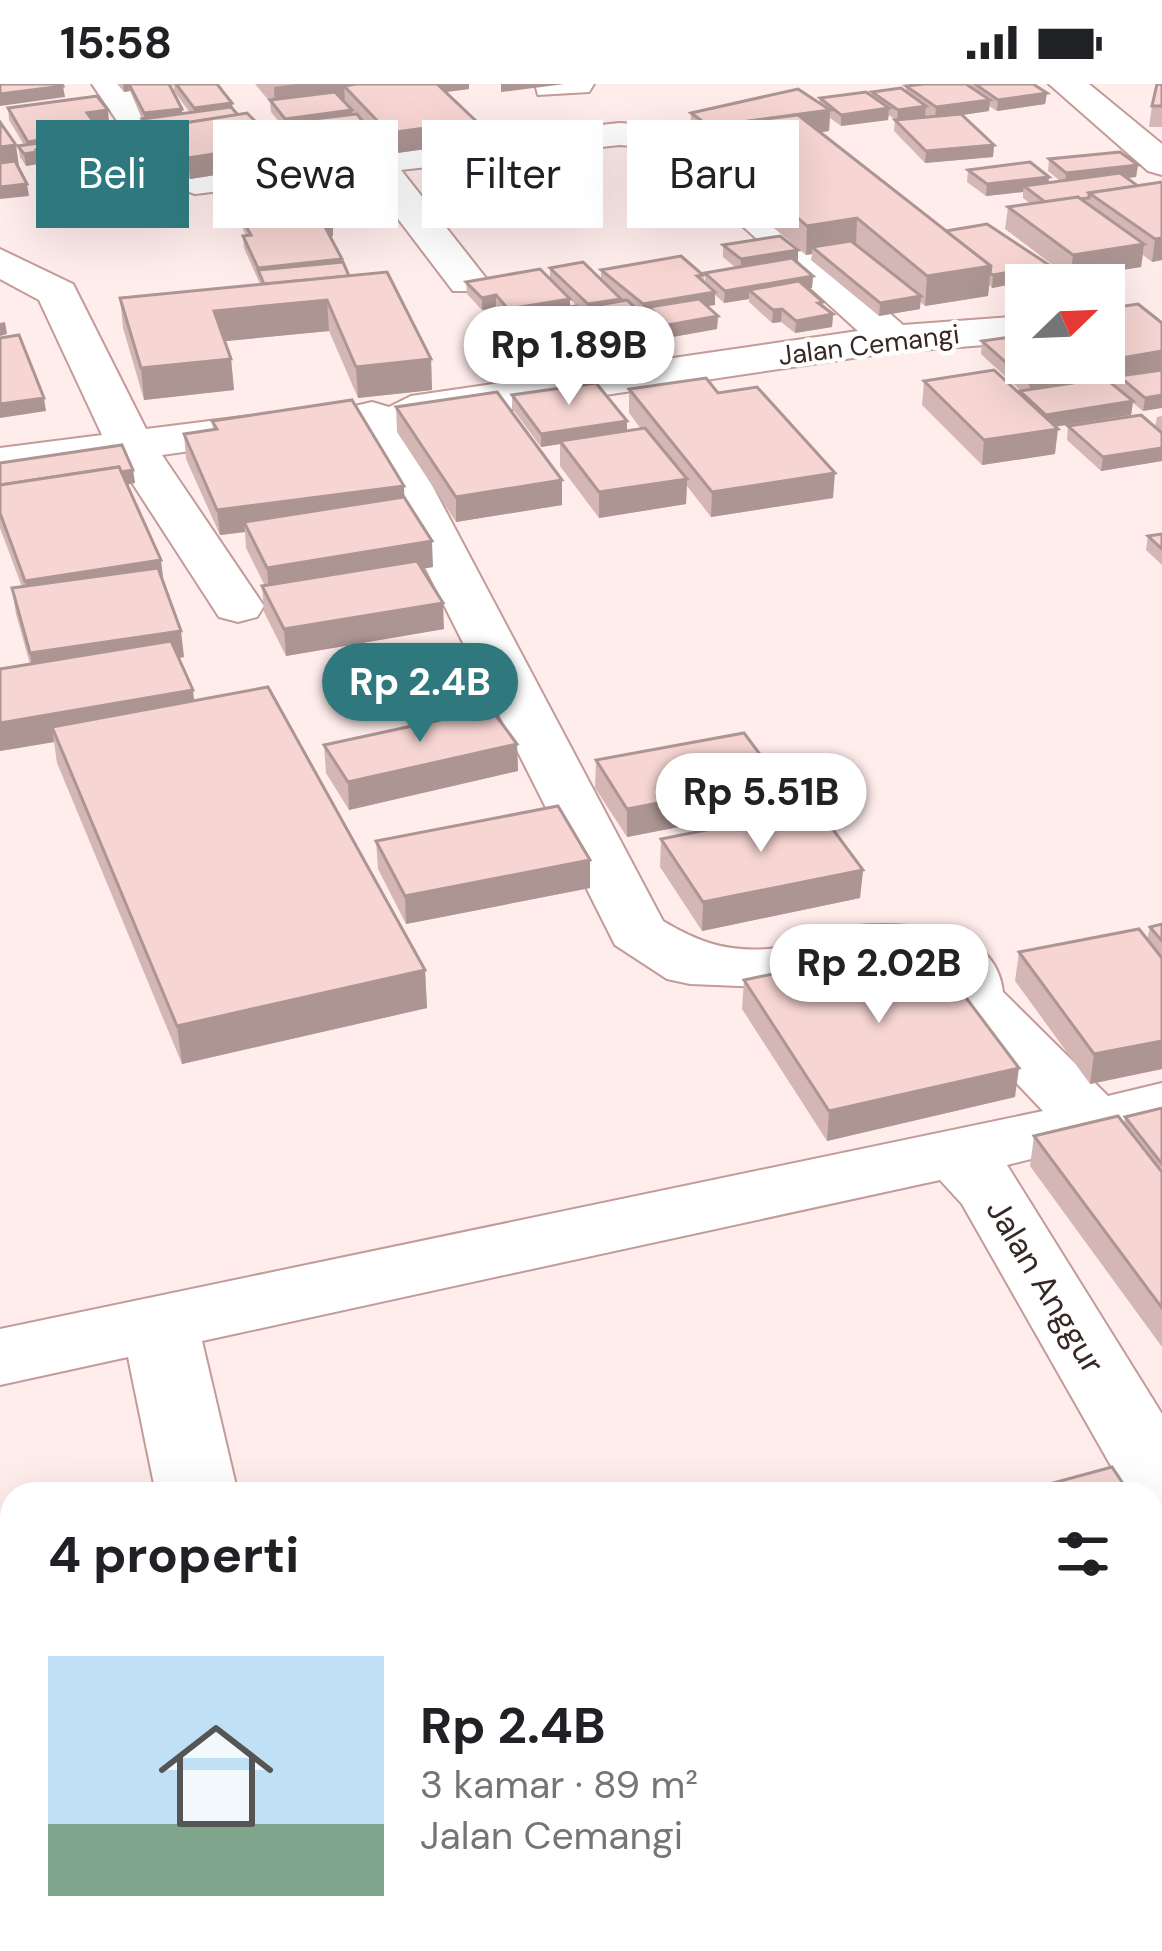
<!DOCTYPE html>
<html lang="id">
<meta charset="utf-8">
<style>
:root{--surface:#fff;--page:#f2f2f2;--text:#202124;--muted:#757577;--accent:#2f787e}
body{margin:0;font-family:"DM Sans",sans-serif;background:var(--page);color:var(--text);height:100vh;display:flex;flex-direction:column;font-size:45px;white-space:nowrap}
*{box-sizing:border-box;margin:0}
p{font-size:39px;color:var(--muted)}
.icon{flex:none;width:66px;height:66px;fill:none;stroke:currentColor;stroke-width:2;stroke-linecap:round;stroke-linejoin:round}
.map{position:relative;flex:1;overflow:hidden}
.drawer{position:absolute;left:0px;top:1398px;width:1164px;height:471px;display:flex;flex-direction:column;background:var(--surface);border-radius:36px 36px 0 0;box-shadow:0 12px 48px #0002}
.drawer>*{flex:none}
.banner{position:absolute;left:36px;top:36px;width:1092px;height:108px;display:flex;gap:24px}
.needle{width:78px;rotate:67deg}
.fabs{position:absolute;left:1005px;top:180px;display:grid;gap:24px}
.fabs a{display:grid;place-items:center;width:120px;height:120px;border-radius:0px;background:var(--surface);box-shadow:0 12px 48px #0002;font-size:60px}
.price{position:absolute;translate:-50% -102px;padding:0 27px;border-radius:42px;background:#fff;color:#222;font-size:39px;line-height:78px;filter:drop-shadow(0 3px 6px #0008)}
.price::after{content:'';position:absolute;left:50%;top:72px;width:36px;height:27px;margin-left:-18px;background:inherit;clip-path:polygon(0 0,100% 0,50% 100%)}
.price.selected{background:var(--accent);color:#fff}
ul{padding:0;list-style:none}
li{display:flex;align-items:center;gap:36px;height:300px;padding:0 48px}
li span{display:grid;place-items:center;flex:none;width:336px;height:240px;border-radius:0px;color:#555}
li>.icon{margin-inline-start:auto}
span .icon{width:144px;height:144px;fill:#fffc;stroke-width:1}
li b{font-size:51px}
h2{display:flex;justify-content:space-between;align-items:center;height:144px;padding:0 48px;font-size:51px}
.chip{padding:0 42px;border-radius:0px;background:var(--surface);box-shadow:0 12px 48px #0002;font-size:42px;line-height:108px}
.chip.selected{background:var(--accent);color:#fff}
.status{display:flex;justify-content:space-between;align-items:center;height:84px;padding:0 60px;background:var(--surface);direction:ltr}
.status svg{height:33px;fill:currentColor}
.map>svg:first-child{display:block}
</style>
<div class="status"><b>15:58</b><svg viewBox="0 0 49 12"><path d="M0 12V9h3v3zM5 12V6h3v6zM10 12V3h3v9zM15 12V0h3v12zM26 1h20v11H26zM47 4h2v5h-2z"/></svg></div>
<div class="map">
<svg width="1162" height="1867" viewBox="0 0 1162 1867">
<rect width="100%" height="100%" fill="#ffedec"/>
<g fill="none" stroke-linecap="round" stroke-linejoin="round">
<g stroke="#c39b98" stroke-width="4">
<g id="street">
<path d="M92,0H128L186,81L199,86L619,39L665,42L700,55L753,110L903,241L1026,232V258L893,268L411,340L398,337L663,837C698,858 726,868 768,865C786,864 802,849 820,846C877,838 995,830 1003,908L1108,1012L1162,999V1043L1007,1081L1162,1330V1430L1152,1426V1410H1127L962,1120L940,1096L202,1257L238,1410H156L128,1273L0,1301V1245L1043,1027L948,927L938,913L937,897L913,881L835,884L785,904L690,900L667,895L615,861L349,332L355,322L372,318L389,323L411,312L858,247L725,126L674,71L658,64L619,61L401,86L489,198L483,207H453L364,90L195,110L158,97Z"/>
<polygon points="535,0 594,0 589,8 538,11"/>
<polygon points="1049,0 1089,0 1162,60 1162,91 1148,87"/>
<polygon points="0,165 73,200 146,345 273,329 290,333 297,343 290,353 162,371 264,522 257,533 238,538 219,533 118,377 0,392 0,364 102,351 39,216 0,195"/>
<polygon points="247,1857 343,1857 345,1867 249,1867"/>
</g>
</g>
<use href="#street" fill="#fff" fill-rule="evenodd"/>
</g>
<g fill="#d4b7b5" fill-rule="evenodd">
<path d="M117,0H217L238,31L278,60L280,81L190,95L161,64L160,58L152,59L143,46L142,35L130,7L124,8ZM170,2H174V7L190,29L182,30V25Z"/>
<polygon points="255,0 469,0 469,5 446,8 476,37 477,58 390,70 378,57 379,69 297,78 279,51 278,39 280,39 271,28 270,18"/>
<polygon points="924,0 1033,0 1047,9 1045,20 997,27 989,22 989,27 962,31 994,61 993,73 925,79 894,47 895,36 889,31 888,36 841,42 830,34 829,47 820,48 946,147 1048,193 992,204 989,201 988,212 925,222 920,218 920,225 879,232 811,176 812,170 806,171 743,118 744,106 732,107 716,90 716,79 751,75 740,66 740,61 712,66 690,50 691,29 819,19 820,14 872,12 872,8 906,7 906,2"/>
<polygon points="1162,0 1162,43 1149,43 1152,22"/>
<polygon points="8,24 109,38 95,40 157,112 63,125 39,87 38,80 26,82 20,73 18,62 24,61 9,36"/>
<polygon points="1049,75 1138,81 1136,93 1127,94 1138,102 1162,176 1152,178 1143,171 1141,183 1070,194 1005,145 1008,123 1031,120 1023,114 1023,108 986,112 967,98 968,86 1049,93 1048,98 1060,97 1048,87"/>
<polygon points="219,99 319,119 333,152 331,153 349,192 431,275 432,306 358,314 329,247 225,257 231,275 234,306 144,316 123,244 120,214 260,200 244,164 243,152 246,152 238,134 220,111"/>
<path d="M723,161L798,166V179L813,192L812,204L808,205L833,230L832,243L795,249L781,238L772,239L749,218V215L724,219L715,211V221L707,222L718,232L717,245L667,254L668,268L634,274L620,260V271L531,286L508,262V259L504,260L493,248V235L504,233L496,224L482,226L467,210L466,198L550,195V184L601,196V186L703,191L705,199V189L736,184L723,173ZM570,215L588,233L593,232V235L587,236V233L570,223Z"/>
<polygon points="1104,225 1162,239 1143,327 1133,319 1131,331 1055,343 1055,370 982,381 922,321 924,297 1019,310 1021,307 981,270 982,257 1026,279 1104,279"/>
<polygon points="629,305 718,309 833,414 711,433 687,402 686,420 599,434 560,382 560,360 541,363 512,324 512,311 627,347 641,345 629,329"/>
<polygon points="396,323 562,396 562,421 456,438 397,348"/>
<polygon points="1162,332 1162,377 1101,387 1067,356 1068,342 1155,343 1157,333"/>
<polygon points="212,337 404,402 404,413 433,483 422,485 444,545 286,572 264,528 262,502 265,502 246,464 245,448 220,451 186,375 184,350 213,346"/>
<polygon points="0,379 133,386 135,399 127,401 164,499 184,573 179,574 194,616 425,886 427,924 182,980 57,679 54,658 0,667 0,585 30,580 16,530 12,504 22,503 0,444"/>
<polygon points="1162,450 1162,481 1146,466 1148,452"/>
<polygon points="517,660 518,687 349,726 326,689 324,661"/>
<polygon points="596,676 779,696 777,724 627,753 595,704"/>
<polygon points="661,755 863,786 860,814 702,847 660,783"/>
<polygon points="376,757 590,804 406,840 378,785"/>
<polygon points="1162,840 1162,985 1090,1000 1015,897 1019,868 1147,856 1150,843"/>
<polygon points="744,896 1015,1013 827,1057 742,925"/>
<polygon points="1162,1024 1162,1263 1030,1082 1034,1052 1124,1040 1125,1033"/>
<polygon points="1152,1442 1162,1629 1162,1724 1152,1702"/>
<polygon points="803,1857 897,1857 901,1867 806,1867"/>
<polygon points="918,1857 1110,1857 1114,1867 922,1867"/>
</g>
<g fill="#ac9593">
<polygon points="123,0 129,0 130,7 124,8"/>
<polygon points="297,0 407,0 344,2 345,15 275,23 274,3"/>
<polygon points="438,0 469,0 469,5 438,9"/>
<polygon points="501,0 565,0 501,8"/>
<polygon points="63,2 65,13 0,22 0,10"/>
<polygon points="1047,9 1045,20 997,27 998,16"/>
<polygon points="990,16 989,27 935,35 936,23"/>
<polygon points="232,19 233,30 195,35 194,24"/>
<polygon points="926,22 925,33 897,37 898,26"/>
<polygon points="889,24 888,36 841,42 841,31"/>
<polygon points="182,25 183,36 145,40 144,29"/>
<polygon points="108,26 109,38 88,41 87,29"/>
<polygon points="352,26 353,38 286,46 285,35"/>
<polygon points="830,26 829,47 764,57 743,40"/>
<polygon points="476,37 477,58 390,70 389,49"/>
<polygon points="741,40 740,61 712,66 713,45"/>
<polygon points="159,46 160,58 152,59 151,47"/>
<polygon points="52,54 54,66 36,68 38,80 26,82 24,70 30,69 28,58"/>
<polygon points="378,57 379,69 297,78 296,66"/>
<polygon points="278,60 280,81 190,95 188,74"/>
<polygon points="16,61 19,82 0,85 0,63"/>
<polygon points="994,61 993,73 925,79 926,67"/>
<polygon points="1138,81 1136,93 1065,101 1066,89"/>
<polygon points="155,90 157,112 63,125 60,103"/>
<polygon points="1049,93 1048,105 1024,102 1023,108 986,112 987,100"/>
<polygon points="744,94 744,106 732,107 732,95"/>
<polygon points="27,100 29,112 0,115 0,103"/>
<polygon points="319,112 320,124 238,127 237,123"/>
<polygon points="857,134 856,163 812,163 812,170 806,171 807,142"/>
<polygon points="333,140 333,152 325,153 324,141"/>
<polygon points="1162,154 1162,176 1152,178 1155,155"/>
<polygon points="1144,160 1141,183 1070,194 1073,171"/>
<polygon points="798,166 798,179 741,188 741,175"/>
<polygon points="342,175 343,187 258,186 259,196 258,184"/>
<polygon points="1049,181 1048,193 992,204 993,191"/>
<polygon points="991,182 988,212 925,222 927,192"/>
<polygon points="813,192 812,204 758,214 749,206 749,215 724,219 725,207"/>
<polygon points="715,208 715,221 656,230 649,223 648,232 643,233 643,220"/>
<polygon points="496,211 496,224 482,226 482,214"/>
<polygon points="921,212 920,225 879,232 880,219"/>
<polygon points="570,215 570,227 508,238 508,225"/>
<polygon points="621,215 621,227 593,222 593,232 588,233 588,220"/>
<polygon points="327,216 329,247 217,258 214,227"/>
<polygon points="782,225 781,238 772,239 773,226"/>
<polygon points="833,230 832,243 795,249 796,237"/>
<polygon points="718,232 717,245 667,254 668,241"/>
<polygon points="587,233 587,246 507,249 508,259 504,260 504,247"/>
<polygon points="5,238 7,250 0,252 0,239"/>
<polygon points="668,255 668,268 634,274 634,261"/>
<polygon points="620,258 620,271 531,286 531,273"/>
<polygon points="1162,267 1162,291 1119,292 1118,298 1107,300 1110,276"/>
<polygon points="231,275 234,306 144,316 141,284"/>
<polygon points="431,275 432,306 358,314 356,283"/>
<polygon points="1098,291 1096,304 1029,314 1030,300"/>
<polygon points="1162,311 1162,324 1143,327 1145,314"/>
<polygon points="44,314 46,327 0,334 0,320"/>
<polygon points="1133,317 1131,331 1045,344 1046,331"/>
<polygon points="627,337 627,350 560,357 560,360 541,363 541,350"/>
<polygon points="1058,345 1055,370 982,381 984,356"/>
<polygon points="1162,364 1162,377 1101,387 1103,373"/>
<polygon points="133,386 135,399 0,420 0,406"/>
<polygon points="835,389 833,414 711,433 712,408"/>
<polygon points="687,395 686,420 599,434 599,408"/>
<polygon points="562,396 562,421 456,438 456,413"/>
<polygon points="404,402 405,427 244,438 245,448 220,451 217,426"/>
<polygon points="432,457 433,483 269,510 267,484"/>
<polygon points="161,476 164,501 29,524 25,497"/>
<polygon points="443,519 444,545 286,572 284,545"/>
<polygon points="181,547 184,573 34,596 30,569"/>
<polygon points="193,606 196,633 52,643 54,658 0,667 0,639"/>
<polygon points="517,660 518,687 349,726 348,698"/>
<polygon points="779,696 777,724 627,753 627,725"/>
<polygon points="590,776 590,804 406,840 405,812"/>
<polygon points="863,786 860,814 702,847 703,818"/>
<polygon points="425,886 427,924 182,980 177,942"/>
<polygon points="1162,957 1162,985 1090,1000 1094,970"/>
<polygon points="1019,984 1015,1013 827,1057 829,1027"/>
<polygon points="1162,1600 1162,1629 1152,1632 1152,1603"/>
</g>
<g fill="#f6d5d2" stroke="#ac9593" stroke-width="3">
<polygon points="0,0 62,0 63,2 0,10"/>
<polygon points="129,0 169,0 182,25 144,29"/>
<polygon points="176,0 217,0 232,19 194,24"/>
<polygon points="356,0 437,0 476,37 389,49 344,2"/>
<polygon points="924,0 966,0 990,16 936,23 906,2"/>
<polygon points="975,0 1033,0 1047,9 998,16"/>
<polygon points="1157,0 1162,0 1162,22 1152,22"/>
<polygon points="901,4 926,22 898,26 872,8"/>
<polygon points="798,5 830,26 741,38 743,40 713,45 691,29"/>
<polygon points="335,8 352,26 285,35 270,16"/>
<polygon points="866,8 889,24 841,31 820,14"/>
<polygon points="97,12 108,26 87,29 101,48 119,46 126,54 59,63 52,54 28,58 8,24"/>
<polygon points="231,23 238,31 159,43 159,46 151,47 142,35"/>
<polygon points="247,29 278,60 188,74 159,43"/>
<polygon points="357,30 378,57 296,66 278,39"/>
<polygon points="961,30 994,61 926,67 895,36"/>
<polygon points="798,31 991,182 927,192 857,134 807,142 745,89 795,82 741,38"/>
<polygon points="0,38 16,61 0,63"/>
<polygon points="127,54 155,90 60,103 36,66"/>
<polygon points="46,58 51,64 36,66 37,68 24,70 18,62"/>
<polygon points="1120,68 1138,81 1066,89 1049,75"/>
<polygon points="758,74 769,86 745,89 744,94 732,95 716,79"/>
<polygon points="15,77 27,100 0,103 0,79"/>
<polygon points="1030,78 1049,93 987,100 968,86"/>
<polygon points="299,88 319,112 237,123 219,99"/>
<polygon points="1120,89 1138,102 1089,109 1089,114 1080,115 1078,113 1045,118 1024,102"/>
<polygon points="1162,98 1162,154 1155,155 1089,109"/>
<polygon points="1078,113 1144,160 1073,171 1008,123"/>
<polygon points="318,117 333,140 324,141 342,175 258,184 243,152 251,151 237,126"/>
<polygon points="987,140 1049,181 993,191 990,189 991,182 946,147"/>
<polygon points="780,152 798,166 741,175 723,161"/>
<polygon points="851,157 921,212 880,219 812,163"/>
<polygon points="681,172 703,191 697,192 715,208 643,220 601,186"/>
<polygon points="792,174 813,192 725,207 705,189"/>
<polygon points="343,178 349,192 264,200 258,186"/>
<polygon points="583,178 621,215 588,220 550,184"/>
<polygon points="540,185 570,215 508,225 496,211 482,214 466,198"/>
<polygon points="387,188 431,275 356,283 327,216 214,227 231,275 141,284 120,214"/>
<polygon points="799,197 823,218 818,219 833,230 796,237 782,225 773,226 749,206"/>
<polygon points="699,215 718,232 668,241 649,223"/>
<polygon points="627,216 668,255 634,261 593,222"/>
<polygon points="1138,220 1162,239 1162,267 1110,276 1104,270 1104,225"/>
<polygon points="576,222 587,233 504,247 493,235"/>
<polygon points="595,234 620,258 531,273 507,249"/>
<polygon points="19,251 44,314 0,320 0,254"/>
<polygon points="1026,251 1026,279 1084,279 1098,291 1030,300 982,257"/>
<polygon points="994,286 1058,345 984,356 924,297"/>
<polygon points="1162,286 1162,311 1145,314 1119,292"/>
<polygon points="706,294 718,309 757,303 835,389 712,408 629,305"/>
<polygon points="1105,294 1133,317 1046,331 1020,307"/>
<polygon points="596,299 627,337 541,350 512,311"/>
<polygon points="497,308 562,396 456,413 396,323"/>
<polygon points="352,316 404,402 217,426 184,350 217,345 212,337"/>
<polygon points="1141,331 1162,349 1162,364 1103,373 1068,342"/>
<polygon points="645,344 687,395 599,408 560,357"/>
<polygon points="122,361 133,386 121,388 119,383 0,401 0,379"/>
<polygon points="119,383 161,476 25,497 0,429 0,401"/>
<polygon points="404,413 432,457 267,484 244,438"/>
<polygon points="1162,450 1162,465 1148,452"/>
<polygon points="417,477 443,519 284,545 262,502"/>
<polygon points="158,484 181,547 30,569 12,504"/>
<polygon points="171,557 193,606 0,639 0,585"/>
<polygon points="268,603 425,886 177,942 52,643"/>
<polygon points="491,625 517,660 348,698 324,661"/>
<polygon points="744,649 779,696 627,725 596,676"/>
<polygon points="558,722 590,776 405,812 376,757"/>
<polygon points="817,724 863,786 703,818 661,755"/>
<polygon points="1162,840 1162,857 1150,843"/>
<polygon points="1139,845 1162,874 1162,957 1094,970 1019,868"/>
<polygon points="924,858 1019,984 829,1027 744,896"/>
<polygon points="1162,1024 1162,1080 1125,1033"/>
<polygon points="1118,1032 1162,1088 1162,1224 1034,1052"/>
<polygon points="1112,1383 1130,1410 1016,1409"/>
<polygon points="1152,1442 1162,1457 1162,1600 1152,1603"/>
<polygon points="1162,1629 1162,1678 1152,1656 1152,1631"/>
<polygon points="810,1857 897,1857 901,1867 814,1867"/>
<polygon points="934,1857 1110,1857 1114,1867 938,1867"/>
</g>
<g text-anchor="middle" stroke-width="9" stroke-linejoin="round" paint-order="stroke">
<g font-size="27" fill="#372826" stroke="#fff">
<text transform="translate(869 261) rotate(-7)" y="9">Jalan Cemangi</text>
</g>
<g font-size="33" fill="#372826" stroke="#fff">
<text transform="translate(1046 1202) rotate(59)" y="12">Jalan Anggur</text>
</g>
</g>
</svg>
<div class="fabs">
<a><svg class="needle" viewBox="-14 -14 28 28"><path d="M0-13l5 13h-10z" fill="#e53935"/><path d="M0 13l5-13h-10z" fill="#757577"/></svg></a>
</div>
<b class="price" style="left:569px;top:324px">Rp 1.89B</b>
<b class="price selected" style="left:420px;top:661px">Rp 2.4B</b>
<b class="price" style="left:761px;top:771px">Rp 5.51B</b>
<b class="price" style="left:879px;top:942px">Rp 2.02B</b>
<div class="banner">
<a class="chip selected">Beli</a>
<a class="chip">Sewa</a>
<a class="chip">Filter</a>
<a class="chip">Baru</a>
</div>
<section class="drawer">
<h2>4 properti<svg class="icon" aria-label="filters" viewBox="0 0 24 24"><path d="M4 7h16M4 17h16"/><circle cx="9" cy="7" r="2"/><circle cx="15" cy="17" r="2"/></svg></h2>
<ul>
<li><span style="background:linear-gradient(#bfe0f5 70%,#7fa58c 0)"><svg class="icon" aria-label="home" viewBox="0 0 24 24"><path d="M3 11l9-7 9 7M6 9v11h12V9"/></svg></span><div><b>Rp 2.4B</b><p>3 kamar · 89 m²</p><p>Jalan Cemangi</p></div></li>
</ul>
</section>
</div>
